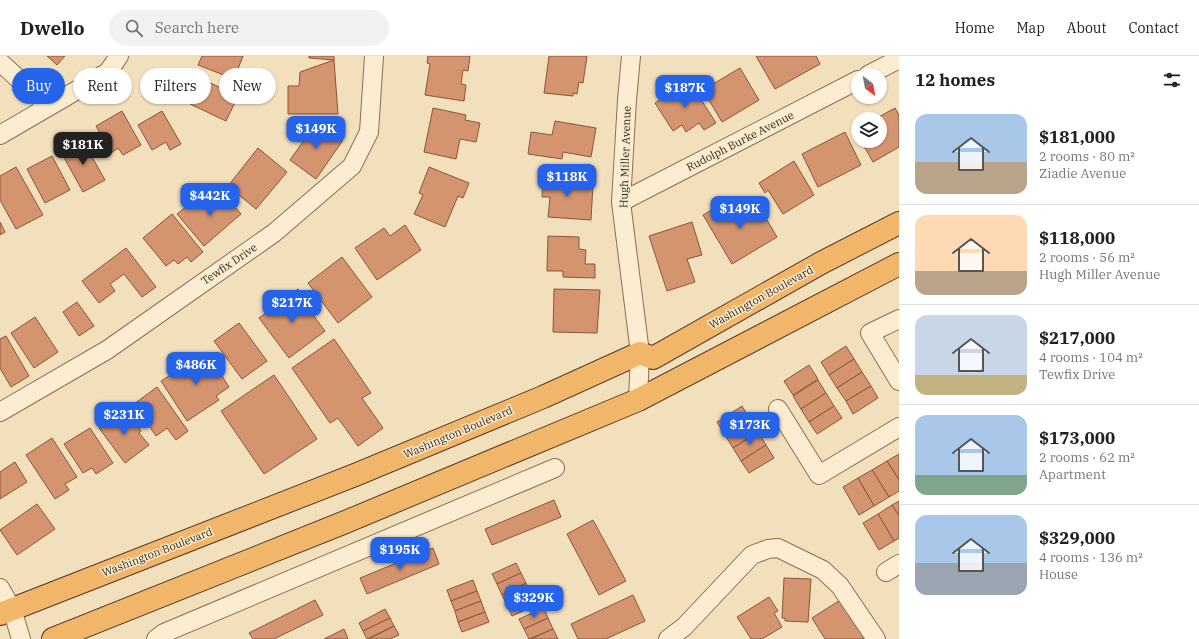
<!DOCTYPE html>
<meta charset="utf-8">
<style>
:root{--surface:#fff;--page:#f2f2f2;--text:#202124;--muted:#757577;--line:#e0e0e0;--accent:#2563eb}
body{margin:0;font-family:"IBM Plex Serif",serif;background:var(--page);color:var(--text);height:100vh;display:flex;flex-direction:column;font-size:15px;white-space:nowrap}
*{box-sizing:border-box;margin:0}
p{font-size:13px;color:var(--muted)}
.icon{flex:none;width:22px;height:22px;fill:none;stroke:currentColor;stroke-width:2;stroke-linecap:round;stroke-linejoin:round}
.map{position:relative;flex:1;overflow:hidden}
.drawer{display:flex;flex-direction:column;background:var(--surface);width:300px}
.drawer>*{flex:none}
.top-card{position:absolute;left:12px;top:12px;width:380px;height:36px;display:flex;gap:8px}
.needle{width:26px;rotate:148deg}
.tools{position:absolute;left:851px;top:12px;display:grid;gap:8px}
.tools a{display:grid;place-items:center;width:36px;height:36px;border-radius:50%;background:var(--surface);box-shadow:0 1px 3px #0004;font-size:20px}
.price{position:absolute;translate:-50% -34px;padding:0 9px;border-radius:8px;background:var(--accent);color:#fff;font-size:13px;line-height:26px;filter:drop-shadow(0 1px 2px #0008)}
.price::after{content:'';position:absolute;left:50%;top:24px;width:12px;height:9px;margin-left:-6px;background:inherit;clip-path:polygon(0 0,100% 0,50% 100%)}
.price.on{background:#222;color:#fff}
ul{padding:0;list-style:none}
li{display:flex;align-items:center;gap:12px;height:100px;padding:0 16px}
li+li{border-top:1px solid var(--line)}
li span{display:grid;place-items:center;flex:none;width:112px;height:80px;border-radius:12px;color:#555}
li>.icon{margin-inline-start:auto}
span .icon{width:48px;height:48px;fill:#fffc;stroke-width:1}
li b{font-size:17px}
h2{display:flex;justify-content:space-between;align-items:center;height:48px;padding:0 16px;font-size:17px}
.chip{padding:0 14px;border-radius:18px;background:var(--surface);box-shadow:0 1px 3px #0004;font-size:14px;line-height:36px}
.chip.on{background:var(--accent);color:#fff}
header{display:flex;align-items:center;gap:24px;box-sizing:border-box;height:56px;padding:0 20px;background:var(--surface);border-bottom:1px solid var(--line)}
header strong{font-size:19px}
nav{display:flex;gap:22px;margin-inline-start:auto;font-size:14px}
.search{width:280px;height:36px;background:var(--page);display:flex;align-items:center;gap:10px;box-sizing:border-box;padding:0 14px;border-radius:22px;color:var(--muted);font-size:15px}
main{display:flex;flex:1;min-height:0}
.map>svg:first-child{display:block}
</style>
<header>
<strong>Dwello</strong>
<div class="search"><svg class="icon" aria-label="search" viewBox="0 0 24 24"><circle cx="10" cy="10" r="6"/><path d="M15 15l6 6"/></svg>Search here</div>
<nav><a>Home</a><a>Map</a><a>About</a><a>Contact</a></nav>
</header>
<main>
<div class="map">
<svg width="899" height="583" viewBox="0 0 899 583">
<rect width="100%" height="100%" fill="#f2dfbc"/>
<g fill="#d3946f" stroke="#8c5538">
<polygon points="47,0 65,0 57,9"/>
<polygon points="202,0 243,0 234,23 198,9"/>
<polygon points="309,0 334,0 334,4 309,2"/>
<polygon points="428,0 470,0 468,15 463,14 461,28 466,29 464,45 425,39 430,8 427,7"/>
<polygon points="549,0 587,0 583,27 579,26 577,38 573,37 573,40 544,37"/>
<polygon points="756,0 816,0 820,8 775,33"/>
<polygon points="334,4 338,58 288,58 288,30 299,30 300,16"/>
<polygon points="740,12 759,44 722,66 703,34"/>
<polygon points="202,23 238,40 226,65 190,48"/>
<polygon points="689,25 716,67 704,74 699,67 686,76 682,69 673,75 655,47"/>
<polygon points="433,52 466,59 465,64 480,67 476,86 460,83 456,103 424,96"/>
<polygon points="895,52 899,59 899,91 873,106 861,85 880,85 880,63 875,63"/>
<polygon points="122,55 141,89 123,99 118,92 111,97 96,70"/>
<polygon points="162,55 181,88 170,94 166,86 152,94 138,69"/>
<polygon points="555,65 596,72 591,101 563,96 562,103 528,98 531,76 552,79"/>
<polygon points="317,66 343,84 316,123 290,104"/>
<polygon points="845,76 861,109 818,131 802,98"/>
<polygon points="83,85 105,124 83,136 61,96"/>
<polygon points="258,92 287,116 256,153 228,130"/>
<polygon points="52,100 70,134 45,147 27,113"/>
<polygon points="794,105 814,139 783,158 768,134 765,137 759,127"/>
<polygon points="16,111 43,159 16,173 0,144 0,120"/>
<polygon points="429,111 469,127 463,142 458,140 445,171 414,158 423,139 419,137"/>
<polygon points="543,117 566,119 565,127 593,129 591,164 548,161 550,141 542,141"/>
<polygon points="220,133 241,158 204,190 177,158 192,146 198,153"/>
<polygon points="754,142 777,181 732,208 703,159 720,149 726,159"/>
<polygon points="172,158 203,196 191,206 187,201 178,208 174,204 166,210 143,182"/>
<polygon points="0,166 5,176 0,179"/>
<polygon points="692,166 702,199 687,203 695,226 667,235 649,180"/>
<polygon points="405,169 421,194 377,224 355,192 384,172 390,180"/>
<polygon points="548,180 579,181 579,193 586,194 585,208 595,208 595,222 563,221 563,215 547,215"/>
<polygon points="126,192 156,231 142,241 124,218 110,228 115,235 99,247 82,225"/>
<polygon points="342,201 372,241 338,267 308,227"/>
<polygon points="298,233 307,245 304,247 325,275 289,302 259,262"/>
<polygon points="554,233 600,234 597,277 553,276"/>
<polygon points="77,246 94,270 79,280 63,256"/>
<polygon points="35,261 58,296 34,312 11,277"/>
<polygon points="239,267 267,305 242,323 214,285"/>
<polygon points="6,280 29,320 11,331 0,312 0,283"/>
<polygon points="334,283 371,337 362,342 383,372 358,390 338,362 330,367 292,312"/>
<polygon points="846,290 854,303 829,319 821,306"/>
<polygon points="207,296 229,331 216,340 219,344 187,365 161,325"/>
<polygon points="854,303 862,316 837,332 829,319"/>
<polygon points="809,309 818,323 793,339 784,325"/>
<polygon points="862,316 871,330 846,345 837,332"/>
<polygon points="274,319 317,383 264,418 221,355"/>
<polygon points="818,324 826,337 801,353 793,340"/>
<polygon points="871,330 878,342 853,358 846,345"/>
<polygon points="157,331 188,375 176,384 167,372 156,380 134,348"/>
<polygon points="826,337 834,350 809,366 801,353"/>
<polygon points="742,350 750,363 725,379 717,366"/>
<polygon points="834,350 842,362 817,378 809,366"/>
<polygon points="124,353 141,375 139,377 149,389 125,407 99,372"/>
<polygon points="750,363 758,376 733,392 725,379"/>
<polygon points="90,372 113,407 96,418 92,412 83,417 64,388"/>
<polygon points="758,376 766,389 741,405 733,392"/>
<polygon points="52,382 77,421 65,428 69,434 55,443 26,399"/>
<polygon points="766,389 774,402 749,417 741,405"/>
<polygon points="899,398 899,424 887,405"/>
<polygon points="887,405 899,424 899,435 889,441 872,414"/>
<polygon points="15,406 27,426 0,443 0,416"/>
<polygon points="872,414 889,441 874,450 858,422"/>
<polygon points="858,422 874,450 859,459 843,431"/>
<polygon points="554,444 561,461 492,489 485,473"/>
<polygon points="899,445 899,460 892,449"/>
<polygon points="37,448 55,473 17,499 0,474"/>
<polygon points="892,449 899,460 899,482 894,485 878,458"/>
<polygon points="878,458 894,485 879,494 863,467"/>
<polygon points="593,464 626,525 599,539 567,478"/>
<polygon points="433,492 439,508 367,538 360,522"/>
<polygon points="516,507 521,517 497,528 492,518"/>
<polygon points="521,517 526,527 502,539 497,528"/>
<polygon points="784,522 811,523 808,566 785,565 785,562 782,562"/>
<polygon points="473,524 477,535 451,545 447,534"/>
<polygon points="526,527 531,538 507,549 502,539"/>
<polygon points="477,535 481,545 455,555 451,545"/>
<polygon points="531,538 536,549 512,560 507,549"/>
<polygon points="633,539 645,565 606,583 578,583 571,568"/>
<polygon points="769,541 778,555 774,557 782,571 762,583 751,583 737,561"/>
<polygon points="845,541 871,583 825,583 812,562"/>
<polygon points="315,544 323,559 274,583 253,583 249,577"/>
<polygon points="481,545 485,556 458,566 455,555"/>
<polygon points="544,552 548,562 524,573 519,563"/>
<polygon points="385,553 390,562 363,575 359,567"/>
<polygon points="485,556 489,566 462,576 458,566"/>
<polygon points="390,562 394,570 367,583 363,575"/>
<polygon points="548,562 553,573 529,583 524,573"/>
<polygon points="394,570 399,579 390,583 369,583"/>
<polygon points="344,573 348,583 324,583"/>
<polygon points="553,573 558,583 531,583"/>
</g>
<g fill="none" stroke-linecap="round" stroke-linejoin="round">
<g stroke="#8b6f54" stroke-width="20">
<g id="minor">
<polyline points="631,0 627,44 621,146 640,297 638,344"/>
<polyline points="0,6 48,50"/>
<polyline points="868,19 899,3"/>
<polyline points="0,79 108,16 119,0"/>
<polyline points="621,146 858,24"/>
<polyline points="899,263 870,277 899,325"/>
<polyline points="778,353 819,419 899,371"/>
<polyline points="0,356 107,294 274,177 352,110 369,76 374,0"/>
<polyline points="886,516 899,508"/>
<polyline points="0,532 12,553 21,583"/>
<polyline points="156,583 164,577 555,412"/>
<polyline points="668,583 684,571 752,499 768,493 778,492 823,514 840,530 876,583"/>
</g>
</g>
<g stroke="#583d29" stroke-width="24">
<g id="trunk">
<polyline points="0,558 355,419 543,341 640,297 653,302 821,207 899,167"/>
<polyline points="53,583 343,467 638,344 899,208"/>
</g>
</g>
<use href="#minor" stroke="#fcedd0" stroke-width="18"/>
<use href="#trunk" stroke="#f2b66a" stroke-width="22"/>
</g>
<g text-anchor="middle" stroke-width="3" stroke-linejoin="round" paint-order="stroke">
<g font-size="11" fill="#39281a" stroke="#f8eacd">
<text transform="translate(740 85) rotate(-27)" y="4">Rudolph Burke Avenue</text>
<text transform="translate(625 101) rotate(-88)" y="4">Hugh Miller Avenue</text>
<text transform="translate(229 208) rotate(-34)" y="4">Tewfix Drive</text>
<text transform="translate(761 241) rotate(-29)" y="4">Washington Boulevard</text>
<text transform="translate(458 376) rotate(-23)" y="4">Washington Boulevard</text>
<text transform="translate(157 496) rotate(-21)" y="4">Washington Boulevard</text>
</g>
</g>
</svg>
<div class="tools">
<a><svg class="needle" viewBox="-14 -14 28 28"><path d="M0-13l5 13h-10z" fill="#e53935"/><path d="M0 13l5-13h-10z" fill="#757577"/></svg></a>
<a><svg class="icon" aria-label="layers" viewBox="0 0 24 24"><path d="M12 4l9 5-9 5-9-5zM3 14l9 5 9-5"/></svg></a>
</div>
<b class="price" style="left:685px;top:53px">$187K</b>
<b class="price" style="left:316px;top:94px">$149K</b>
<b class="price on" style="left:83px;top:110px">$181K</b>
<b class="price" style="left:567px;top:142px">$118K</b>
<b class="price" style="left:210px;top:161px">$442K</b>
<b class="price" style="left:740px;top:174px">$149K</b>
<b class="price" style="left:292px;top:268px">$217K</b>
<b class="price" style="left:196px;top:330px">$486K</b>
<b class="price" style="left:124px;top:380px">$231K</b>
<b class="price" style="left:750px;top:390px">$173K</b>
<b class="price" style="left:400px;top:515px">$195K</b>
<b class="price" style="left:534px;top:563px">$329K</b>
<div class="top-card">
<a class="chip on">Buy</a>
<a class="chip">Rent</a>
<a class="chip">Filters</a>
<a class="chip">New</a>
</div>
</div>
<section class="drawer">
<h2>12 homes<svg class="icon" aria-label="filters" viewBox="0 0 24 24"><path d="M4 7h16M4 17h16"/><circle cx="9" cy="7" r="2"/><circle cx="15" cy="17" r="2"/></svg></h2>
<ul>
<li><span style="background:linear-gradient(#a9c7e8 60%,#b9a48a 0)"><svg class="icon" aria-label="home" viewBox="0 0 24 24"><path d="M3 11l9-7 9 7M6 9v11h12V9"/></svg></span><div><b>$181,000</b><p>2 rooms · 80 m²</p><p>Ziadie Avenue</p></div></li>
<li><span style="background:linear-gradient(#ffd9b3 70%,#b9a48a 0)"><svg class="icon" aria-label="home" viewBox="0 0 24 24"><path d="M3 11l9-7 9 7M6 9v11h12V9"/></svg></span><div><b>$118,000</b><p>2 rooms · 56 m²</p><p>Hugh Miller Avenue</p></div></li>
<li><span style="background:linear-gradient(#c9d6e8 75%,#c2b280 0)"><svg class="icon" aria-label="home" viewBox="0 0 24 24"><path d="M3 11l9-7 9 7M6 9v11h12V9"/></svg></span><div><b>$217,000</b><p>4 rooms · 104 m²</p><p>Tewfix Drive</p></div></li>
<li><span style="background:linear-gradient(#a9c7e8 75%,#7fa58c 0)"><svg class="icon" aria-label="home" viewBox="0 0 24 24"><path d="M3 11l9-7 9 7M6 9v11h12V9"/></svg></span><div><b>$173,000</b><p>2 rooms · 62 m²</p><p>Apartment</p></div></li>
<li><span style="background:linear-gradient(#a9c7e8 60%,#9aa5b1 0)"><svg class="icon" aria-label="home" viewBox="0 0 24 24"><path d="M3 11l9-7 9 7M6 9v11h12V9"/></svg></span><div><b>$329,000</b><p>4 rooms · 136 m²</p><p>House</p></div></li>
</ul>
</section>
</main>
